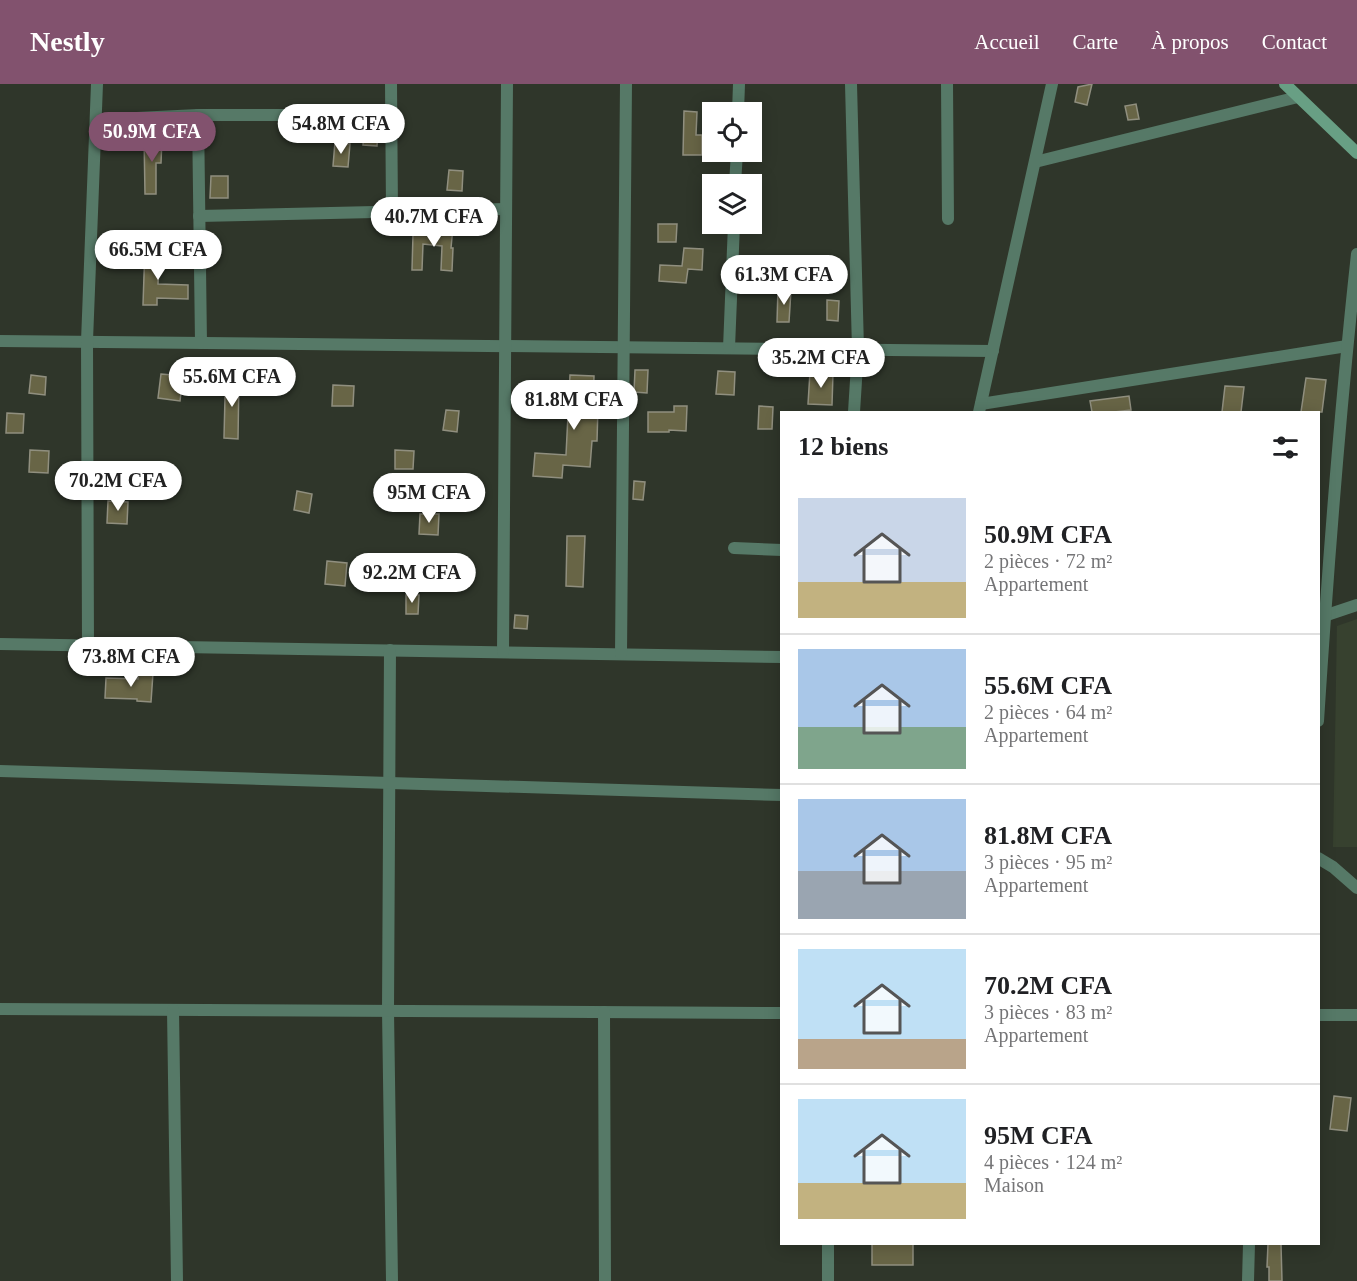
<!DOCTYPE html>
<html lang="fr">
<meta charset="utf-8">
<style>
:root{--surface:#fff;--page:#f6f6f6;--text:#202124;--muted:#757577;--line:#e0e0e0;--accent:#82526e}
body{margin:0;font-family:"Times New Roman",serif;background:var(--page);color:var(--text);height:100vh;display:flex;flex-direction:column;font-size:22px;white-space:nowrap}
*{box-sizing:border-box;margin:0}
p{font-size:20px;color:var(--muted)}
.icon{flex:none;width:33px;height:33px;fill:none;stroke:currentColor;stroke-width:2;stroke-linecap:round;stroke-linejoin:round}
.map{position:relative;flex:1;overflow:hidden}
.panel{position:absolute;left:780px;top:327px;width:540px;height:834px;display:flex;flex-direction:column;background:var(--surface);border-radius:0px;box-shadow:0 3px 15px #0003}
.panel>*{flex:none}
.fabs{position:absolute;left:702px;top:18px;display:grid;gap:12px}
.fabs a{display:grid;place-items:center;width:60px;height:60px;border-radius:0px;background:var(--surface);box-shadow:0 3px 15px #0003;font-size:30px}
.price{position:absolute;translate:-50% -51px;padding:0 14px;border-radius:21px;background:#fff;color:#222;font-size:20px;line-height:39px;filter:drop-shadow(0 2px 3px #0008)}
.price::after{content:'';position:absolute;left:50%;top:36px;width:18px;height:14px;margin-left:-9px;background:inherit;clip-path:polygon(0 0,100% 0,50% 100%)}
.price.active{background:var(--accent);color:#fff}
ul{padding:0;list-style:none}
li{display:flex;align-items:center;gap:18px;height:150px;padding:0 18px}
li+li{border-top:2px solid var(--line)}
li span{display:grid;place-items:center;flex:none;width:168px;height:120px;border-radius:0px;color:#555}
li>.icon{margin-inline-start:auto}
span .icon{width:72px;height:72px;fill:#fffc;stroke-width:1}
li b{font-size:26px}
h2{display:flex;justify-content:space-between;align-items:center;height:72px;padding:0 18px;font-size:26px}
header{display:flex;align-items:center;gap:36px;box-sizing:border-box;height:84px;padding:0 30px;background:var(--accent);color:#fff}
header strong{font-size:28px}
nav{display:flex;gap:33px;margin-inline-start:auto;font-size:21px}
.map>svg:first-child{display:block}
</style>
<header>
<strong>Nestly</strong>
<nav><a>Accueil</a><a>Carte</a><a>À propos</a><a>Contact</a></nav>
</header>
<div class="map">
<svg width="1357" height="1197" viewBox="0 0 1357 1197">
<rect width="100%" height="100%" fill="#2f362a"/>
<polygon fill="#37412f" points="1357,535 1357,763 1333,763 1337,542"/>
<g fill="#686546" stroke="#908f7f" stroke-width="1.5">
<polygon points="1092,0 1087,21 1075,18 1078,3"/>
<polygon points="1136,20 1139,35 1128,36 1125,22"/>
<polygon points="684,27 697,28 696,51 702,51 702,71 683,71"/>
<polygon points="139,42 139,58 109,58 109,44"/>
<polygon points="364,45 378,46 377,62 363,61"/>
<polygon points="144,53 162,54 161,79 156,79 156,110 145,110"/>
<polygon points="335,58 350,60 348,83 333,82"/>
<polygon points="449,86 463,87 462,107 447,106"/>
<polygon points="211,92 228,92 228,114 210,114"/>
<polygon points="658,140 677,140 676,158 658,158"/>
<polygon points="438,142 453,143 451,164 453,164 452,187 441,186 442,162 423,160 422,186 412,186 413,150 437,150"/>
<polygon points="145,162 159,163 158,200 188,201 188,215 157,214 157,221 143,221"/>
<polygon points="684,164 703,165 702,186 688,185 686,199 659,197 660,181 682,182"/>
<polygon points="778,205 791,206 789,238 777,238"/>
<polygon points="827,216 839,217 838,237 827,236"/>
<polygon points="635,286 648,286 647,309 634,308"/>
<polygon points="718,287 735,288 734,311 716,310"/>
<polygon points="810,288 833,289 832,321 808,320"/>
<polygon points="161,290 183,292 180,317 158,314"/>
<polygon points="31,291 46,293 45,311 29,309"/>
<polygon points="570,291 594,292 593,323 598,323 597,357 592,357 590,383 563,381 562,394 533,392 535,369 566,371"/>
<polygon points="225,292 239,293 238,355 224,354 225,313"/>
<polygon points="1306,294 1326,296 1322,328 1301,328"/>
<polygon points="333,301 354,302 353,322 332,322"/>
<polygon points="1225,302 1244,303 1241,328 1222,328"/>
<polygon points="1129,312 1131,326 1114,328 1092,328 1090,317"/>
<polygon points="674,322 687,322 686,347 669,346 669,348 648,348 648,328 674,328"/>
<polygon points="759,322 773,323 772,345 758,345"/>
<polygon points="446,326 459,327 457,348 443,346"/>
<polygon points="7,329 24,330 23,349 6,349"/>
<polygon points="30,366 49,367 48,389 29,388"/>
<polygon points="395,366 414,367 413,385 395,385"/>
<polygon points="421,394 441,395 440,409 420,407"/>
<polygon points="634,397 645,398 643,416 633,415"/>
<polygon points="297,407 312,410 309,429 294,426"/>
<polygon points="108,417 128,418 127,440 107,439"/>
<polygon points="420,430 439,430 438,451 419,450"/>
<polygon points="567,452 585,452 583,503 566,502"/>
<polygon points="327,477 347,479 345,502 325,500"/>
<polygon points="406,511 419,511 418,530 406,530"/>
<polygon points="515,531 528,532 527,545 514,544"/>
<polygon points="138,588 153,589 151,618 137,617 137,615 105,614 106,594 138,595"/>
<polygon points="1334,1012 1351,1014 1347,1047 1330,1045"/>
<rect x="872" y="1160" width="41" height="21"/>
<polygon points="1268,1160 1281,1160 1282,1197 1269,1197 1269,1183 1267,1183"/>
</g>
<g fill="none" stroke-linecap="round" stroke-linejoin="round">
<g stroke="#567967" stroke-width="12">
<polyline points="391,0 392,127"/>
<polyline points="851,0 858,265 854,328"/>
<polyline points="947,0 948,135"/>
<polyline points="738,28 739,0"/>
<polyline points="198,31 201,259"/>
<polyline points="96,36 198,31 391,31"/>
<polyline points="1035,78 1298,13"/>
<polyline points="735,100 737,68"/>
<polyline points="199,132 506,125"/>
<polyline points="0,257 993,267"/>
<polyline points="729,264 734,140"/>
<polyline points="981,320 1347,262"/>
<polyline points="979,328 1052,0"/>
<polyline points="734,464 782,466"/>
<polyline points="1318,534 1357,521"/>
<polyline points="0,560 782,573"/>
<polyline points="88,561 87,257 97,0"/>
<polyline points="390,566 388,927 392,1197"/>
<polyline points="503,568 507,0"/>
<polyline points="621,570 626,0"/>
<path d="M1318,637C1328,481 1340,325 1357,170"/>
<polyline points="0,687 782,711"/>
<polyline points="1318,774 1333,783 1357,804"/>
<polyline points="0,925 782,929"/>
<polyline points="173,926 177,1197"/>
<polyline points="604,928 605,1197"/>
<polyline points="1318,931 1357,931"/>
<polyline points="828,1160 828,1197"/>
<polyline points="1248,1197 1249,1160"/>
</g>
<polyline stroke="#689f84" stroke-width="12" points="1285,0 1357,69"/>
</g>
</svg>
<div class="fabs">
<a><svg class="icon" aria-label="locate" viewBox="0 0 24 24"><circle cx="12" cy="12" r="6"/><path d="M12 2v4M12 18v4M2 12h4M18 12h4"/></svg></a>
<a><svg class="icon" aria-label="layers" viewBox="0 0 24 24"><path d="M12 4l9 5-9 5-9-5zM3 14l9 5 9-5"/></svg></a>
</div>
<b class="price" style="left:341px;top:71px">54.8M CFA</b>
<b class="price active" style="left:152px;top:79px">50.9M CFA</b>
<b class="price" style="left:434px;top:164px">40.7M CFA</b>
<b class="price" style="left:158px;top:197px">66.5M CFA</b>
<b class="price" style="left:784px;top:222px">61.3M CFA</b>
<b class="price" style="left:821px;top:305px">35.2M CFA</b>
<b class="price" style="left:232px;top:324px">55.6M CFA</b>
<b class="price" style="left:574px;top:347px">81.8M CFA</b>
<b class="price" style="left:118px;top:428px">70.2M CFA</b>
<b class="price" style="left:429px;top:440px">95M CFA</b>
<b class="price" style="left:412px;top:520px">92.2M CFA</b>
<b class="price" style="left:131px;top:604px">73.8M CFA</b>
<section class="panel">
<h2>12 biens<svg class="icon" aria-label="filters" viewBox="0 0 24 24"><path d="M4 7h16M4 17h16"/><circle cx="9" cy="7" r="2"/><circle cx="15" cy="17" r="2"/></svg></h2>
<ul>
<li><span style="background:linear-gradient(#c9d6e8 70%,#c2b280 0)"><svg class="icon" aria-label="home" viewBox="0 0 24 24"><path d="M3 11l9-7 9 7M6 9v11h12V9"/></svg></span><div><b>50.9M CFA</b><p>2 pièces · 72 m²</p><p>Appartement</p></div></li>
<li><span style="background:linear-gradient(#a9c7e8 65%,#7fa58c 0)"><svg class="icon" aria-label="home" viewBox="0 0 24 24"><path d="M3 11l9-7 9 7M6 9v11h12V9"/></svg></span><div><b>55.6M CFA</b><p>2 pièces · 64 m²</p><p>Appartement</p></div></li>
<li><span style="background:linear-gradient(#a9c7e8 60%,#9aa5b1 0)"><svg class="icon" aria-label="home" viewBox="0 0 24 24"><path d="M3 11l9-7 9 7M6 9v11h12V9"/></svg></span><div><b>81.8M CFA</b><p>3 pièces · 95 m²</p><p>Appartement</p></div></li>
<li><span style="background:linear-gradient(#bfe0f5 75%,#b9a48a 0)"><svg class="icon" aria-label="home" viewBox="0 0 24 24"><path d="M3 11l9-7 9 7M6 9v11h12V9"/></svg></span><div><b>70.2M CFA</b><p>3 pièces · 83 m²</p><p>Appartement</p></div></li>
<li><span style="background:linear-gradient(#bfe0f5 70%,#c2b280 0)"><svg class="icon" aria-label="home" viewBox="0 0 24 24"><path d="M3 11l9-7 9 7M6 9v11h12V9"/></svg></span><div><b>95M CFA</b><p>4 pièces · 124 m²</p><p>Maison</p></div></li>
</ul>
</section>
</div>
